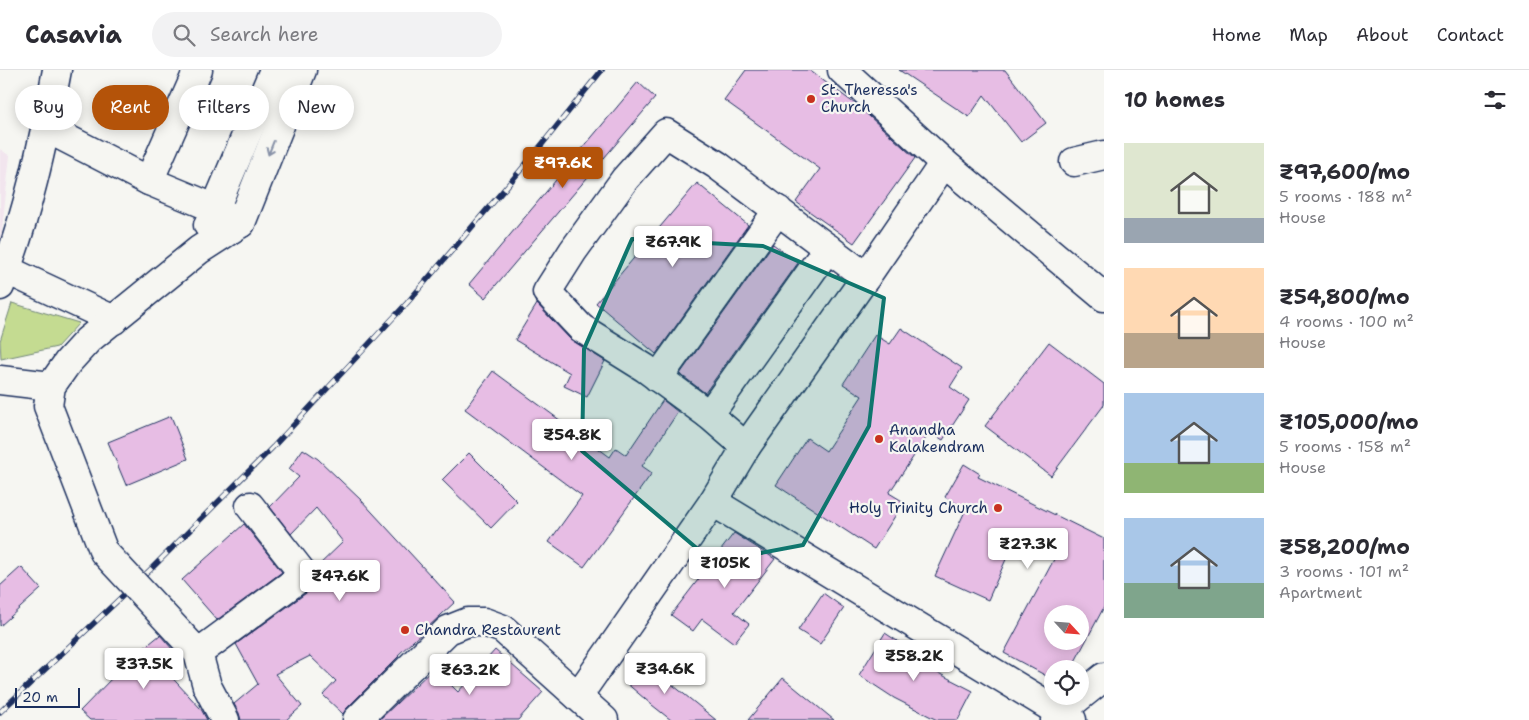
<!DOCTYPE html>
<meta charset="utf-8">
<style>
:root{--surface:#fff;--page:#f2f2f3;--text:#2b2b33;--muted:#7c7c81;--line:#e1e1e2;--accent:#b45309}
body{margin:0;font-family:"Shantell Sans",sans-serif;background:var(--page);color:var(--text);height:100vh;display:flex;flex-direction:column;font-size:19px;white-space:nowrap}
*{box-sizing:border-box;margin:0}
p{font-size:16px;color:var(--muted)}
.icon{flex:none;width:28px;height:28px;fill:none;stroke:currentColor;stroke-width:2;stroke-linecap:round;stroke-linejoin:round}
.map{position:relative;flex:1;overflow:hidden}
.side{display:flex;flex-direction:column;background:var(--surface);width:425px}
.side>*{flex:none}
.banner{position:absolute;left:15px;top:15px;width:475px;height:45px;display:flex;gap:10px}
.needle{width:32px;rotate:116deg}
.controls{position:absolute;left:1044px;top:535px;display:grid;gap:10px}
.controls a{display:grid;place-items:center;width:45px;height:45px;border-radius:50%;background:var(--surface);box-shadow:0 2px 12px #0003;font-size:25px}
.scale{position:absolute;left:15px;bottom:12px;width:65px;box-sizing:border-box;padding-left:5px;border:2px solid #1b2f5e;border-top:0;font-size:14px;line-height:18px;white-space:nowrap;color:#1b2f5e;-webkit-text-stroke:4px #f6f6f2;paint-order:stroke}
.price{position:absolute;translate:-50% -42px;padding:0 11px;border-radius:5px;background:#fff;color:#222;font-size:16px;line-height:32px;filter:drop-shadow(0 1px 2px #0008)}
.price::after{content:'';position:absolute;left:50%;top:30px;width:15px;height:11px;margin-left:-8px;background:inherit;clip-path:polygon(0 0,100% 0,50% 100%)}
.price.active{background:var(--accent);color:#fff}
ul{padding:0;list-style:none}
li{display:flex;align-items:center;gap:15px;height:125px;padding:0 20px}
li span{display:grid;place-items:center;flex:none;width:140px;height:100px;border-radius:0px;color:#555}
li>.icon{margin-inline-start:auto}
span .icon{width:60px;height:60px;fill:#fffc;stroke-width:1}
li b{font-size:21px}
h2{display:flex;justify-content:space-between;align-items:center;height:60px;padding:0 20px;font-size:21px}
.pill{padding:0 18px;border-radius:22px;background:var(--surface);box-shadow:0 2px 12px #0003;font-size:18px;line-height:45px}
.pill.active{background:var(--accent);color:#fff}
header{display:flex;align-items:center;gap:30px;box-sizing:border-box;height:70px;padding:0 25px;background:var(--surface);border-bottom:1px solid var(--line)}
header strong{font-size:24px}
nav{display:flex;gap:28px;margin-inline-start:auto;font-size:18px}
.search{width:350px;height:45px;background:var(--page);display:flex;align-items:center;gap:12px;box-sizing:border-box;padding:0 18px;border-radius:28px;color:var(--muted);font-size:19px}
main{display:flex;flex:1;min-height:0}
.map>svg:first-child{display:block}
</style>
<header>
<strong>Casavia</strong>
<div class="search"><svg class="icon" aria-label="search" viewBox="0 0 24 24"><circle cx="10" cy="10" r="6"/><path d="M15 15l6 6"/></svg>Search here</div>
<nav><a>Home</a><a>Map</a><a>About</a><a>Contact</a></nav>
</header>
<main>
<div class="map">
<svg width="1104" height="650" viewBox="0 0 1104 650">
<rect width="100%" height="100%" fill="#f6f6f2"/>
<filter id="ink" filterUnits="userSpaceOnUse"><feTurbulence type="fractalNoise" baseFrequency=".02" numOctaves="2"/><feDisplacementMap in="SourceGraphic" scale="10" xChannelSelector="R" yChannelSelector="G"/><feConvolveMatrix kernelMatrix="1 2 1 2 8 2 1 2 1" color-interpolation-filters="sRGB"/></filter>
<g filter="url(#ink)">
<polygon fill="#f2e5ee" points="0,79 10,86 1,168 0,171"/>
<polygon fill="#c4db91" stroke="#708578" points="12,233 79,253 57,277 1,289 0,271"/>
<g fill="#e7bde4" stroke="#1b2f5e" fill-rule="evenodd">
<polygon points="746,0 809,0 858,36 915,88 854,173 796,132 820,99 724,30"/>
<polygon points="899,0 1005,0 1046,53 1021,72 984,25 969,47"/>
<polygon points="638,12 655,28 485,228 469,214"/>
<polygon points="697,113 748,155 656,284 596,233"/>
<polygon points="773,174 798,193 705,323 680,304"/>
<polygon points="537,234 570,269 605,291 587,327 564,316 570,303 515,270"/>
<polygon points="901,258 962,298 950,317 969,330 943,370 930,362 889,423 904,432 874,479 776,415 807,368 826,381 862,326 843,314 875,265 890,274"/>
<polygon points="1049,272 1104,314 1104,335 1051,406 985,356"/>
<polygon points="493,301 610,387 616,378 626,385 663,330 678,342 642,396 652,403 584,497 549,472 582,426 465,339"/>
<polygon points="171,346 188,389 126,415 108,372"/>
<polygon points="303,379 318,389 361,430 455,532 398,585 399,586 346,639 343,644 323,625 336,611 310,586 275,604 302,636 286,650 241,650 239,643 234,634 258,614 236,574 313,518 319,511 319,503 317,497 343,472 316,438 291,464 270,437 299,407 289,399"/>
<polygon points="469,383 517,431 491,458 442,410"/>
<path d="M964,394L980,404L978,407L1104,469V537L1071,599H1052V609L1004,583L1059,480L1019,460L988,530L935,506L966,439L945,427ZM1052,544H1080V571H1052Z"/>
<polygon points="244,454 282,502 217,550 182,510"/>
<polygon points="734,463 775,489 734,542 749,554 734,573 702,549 693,561 671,545"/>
<polygon points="21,497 41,519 0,556 0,516"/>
<polygon points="823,523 844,538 820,574 798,560"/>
<polygon points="885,563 917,584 913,590 973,621 958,650 937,650 894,628 859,605"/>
<polygon points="160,565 180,588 165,600 201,639 207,650 90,650 80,641 114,606 112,604"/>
<polygon points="495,580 543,622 518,650 379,650 434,598 458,622"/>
<polygon points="642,590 716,650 671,650 652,635 625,612"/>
<polygon points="783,608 834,650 748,650"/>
</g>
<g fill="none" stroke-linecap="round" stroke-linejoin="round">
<g stroke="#1b2f5e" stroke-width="31">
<g id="minor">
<polyline points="842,0 944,93 1104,227"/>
<polyline points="46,58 149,111 214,138 241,153"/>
<polyline points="1074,92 1104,85"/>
<polyline points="149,111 198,0"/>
<polyline points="208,155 274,0"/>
<polyline points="7,200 114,250"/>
<path d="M0,216C27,147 43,74 57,0"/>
<polyline points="658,308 778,140"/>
<polyline points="0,310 51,316"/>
<polyline points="709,345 828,178"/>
<polyline points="746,377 709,345 645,298 581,258 547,222 573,181 625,109 666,63 717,95 866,207"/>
<polyline points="713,432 1072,650"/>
<polyline points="104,482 48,336 51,316 68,292 88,270 199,180 241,153 302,0"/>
<polyline points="160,542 198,583 207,616 225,650"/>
<polyline points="198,583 304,505 250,436"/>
<polyline points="578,626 713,432 746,377 866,207 944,93"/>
<polyline points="357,650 448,560 468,552 484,552 503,559 604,650"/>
<polyline points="1055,650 1059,643 1104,607"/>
</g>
</g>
<use href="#minor" stroke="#f6f6f2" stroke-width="28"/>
<g stroke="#1b2f5e" stroke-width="5.5">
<polyline id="rail" points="0,642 150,500 273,377 407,233 531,88 602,0"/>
</g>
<use href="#rail" stroke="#f6f6f2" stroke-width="4" stroke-dasharray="11" stroke-linecap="butt"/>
<g stroke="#1b2f5e" stroke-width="31" stroke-linecap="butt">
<polyline id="minor-bridge" points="104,482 160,542"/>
</g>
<use href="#minor-bridge" stroke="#f6f6f2" stroke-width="28"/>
</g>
<defs><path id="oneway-shaft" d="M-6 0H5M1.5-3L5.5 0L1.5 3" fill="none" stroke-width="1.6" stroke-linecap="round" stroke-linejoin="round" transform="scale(1.25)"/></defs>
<use stroke="#8892a8" href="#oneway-shaft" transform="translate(271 78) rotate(112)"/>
</g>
<path fill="#0f766e" fill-opacity="0.2" stroke="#0f766e" stroke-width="4" stroke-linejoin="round" d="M632,169L763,176L884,228L869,356L803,475L713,492L582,381L584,279Z"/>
<g fill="#c8321e" stroke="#f6f6f2" stroke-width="2">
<circle cx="811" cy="29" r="5"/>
<circle cx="879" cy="369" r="5"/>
<circle cx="998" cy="438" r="5"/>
<circle cx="405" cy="560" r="5"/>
</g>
<g text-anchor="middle" stroke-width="4.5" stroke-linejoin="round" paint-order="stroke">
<g font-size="15" fill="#1b2f5e" stroke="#f6f6f2" text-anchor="start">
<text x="821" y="25">St. Theressa's<tspan x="821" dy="17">Church</tspan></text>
<text x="889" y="365">Anandha<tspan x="889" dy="17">Kalakendram</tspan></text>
<text x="988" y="443" text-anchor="end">Holy Trinity Church</text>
<text x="415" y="565">Chandra Restaurent</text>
</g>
</g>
</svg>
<div class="controls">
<a><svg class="needle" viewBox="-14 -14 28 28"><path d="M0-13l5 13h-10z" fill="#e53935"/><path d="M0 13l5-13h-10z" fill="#7c7c81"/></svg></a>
<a><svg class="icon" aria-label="locate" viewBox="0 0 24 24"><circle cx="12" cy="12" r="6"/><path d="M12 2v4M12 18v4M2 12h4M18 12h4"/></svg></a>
</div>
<div class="scale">20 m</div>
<b class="price active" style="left:563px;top:119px">₹97.6K</b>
<b class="price" style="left:673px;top:198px">₹67.9K</b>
<b class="price" style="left:572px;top:391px">₹54.8K</b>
<b class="price" style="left:1028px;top:500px">₹27.3K</b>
<b class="price" style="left:725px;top:519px">₹105K</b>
<b class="price" style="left:340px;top:532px">₹47.6K</b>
<b class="price" style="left:914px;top:612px">₹58.2K</b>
<b class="price" style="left:144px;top:620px">₹37.5K</b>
<b class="price" style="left:665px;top:625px">₹34.6K</b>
<b class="price" style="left:470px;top:626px">₹63.2K</b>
<div class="banner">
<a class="pill">Buy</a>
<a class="pill active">Rent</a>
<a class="pill">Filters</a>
<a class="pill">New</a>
</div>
</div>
<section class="side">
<h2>10 homes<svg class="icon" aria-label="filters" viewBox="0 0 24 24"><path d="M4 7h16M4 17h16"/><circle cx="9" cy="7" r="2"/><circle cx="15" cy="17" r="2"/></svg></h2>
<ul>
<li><span style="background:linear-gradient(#dfe7d0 75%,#9aa5b1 0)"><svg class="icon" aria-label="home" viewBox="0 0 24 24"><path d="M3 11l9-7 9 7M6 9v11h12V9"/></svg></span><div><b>₹97,600/mo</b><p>5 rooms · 188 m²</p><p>House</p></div></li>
<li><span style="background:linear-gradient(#ffd9b3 65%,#b9a48a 0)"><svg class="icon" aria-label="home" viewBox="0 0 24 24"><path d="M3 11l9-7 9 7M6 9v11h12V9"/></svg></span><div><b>₹54,800/mo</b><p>4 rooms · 100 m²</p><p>House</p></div></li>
<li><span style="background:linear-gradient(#a9c7e8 70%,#8fb573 0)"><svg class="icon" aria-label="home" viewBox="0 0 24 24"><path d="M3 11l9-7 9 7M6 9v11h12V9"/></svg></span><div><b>₹105,000/mo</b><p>5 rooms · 158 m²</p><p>House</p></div></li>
<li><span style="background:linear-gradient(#a9c7e8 65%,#7fa58c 0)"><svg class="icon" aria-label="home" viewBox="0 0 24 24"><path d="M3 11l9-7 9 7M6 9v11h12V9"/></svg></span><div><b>₹58,200/mo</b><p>3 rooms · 101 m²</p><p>Apartment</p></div></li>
</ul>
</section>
</main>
